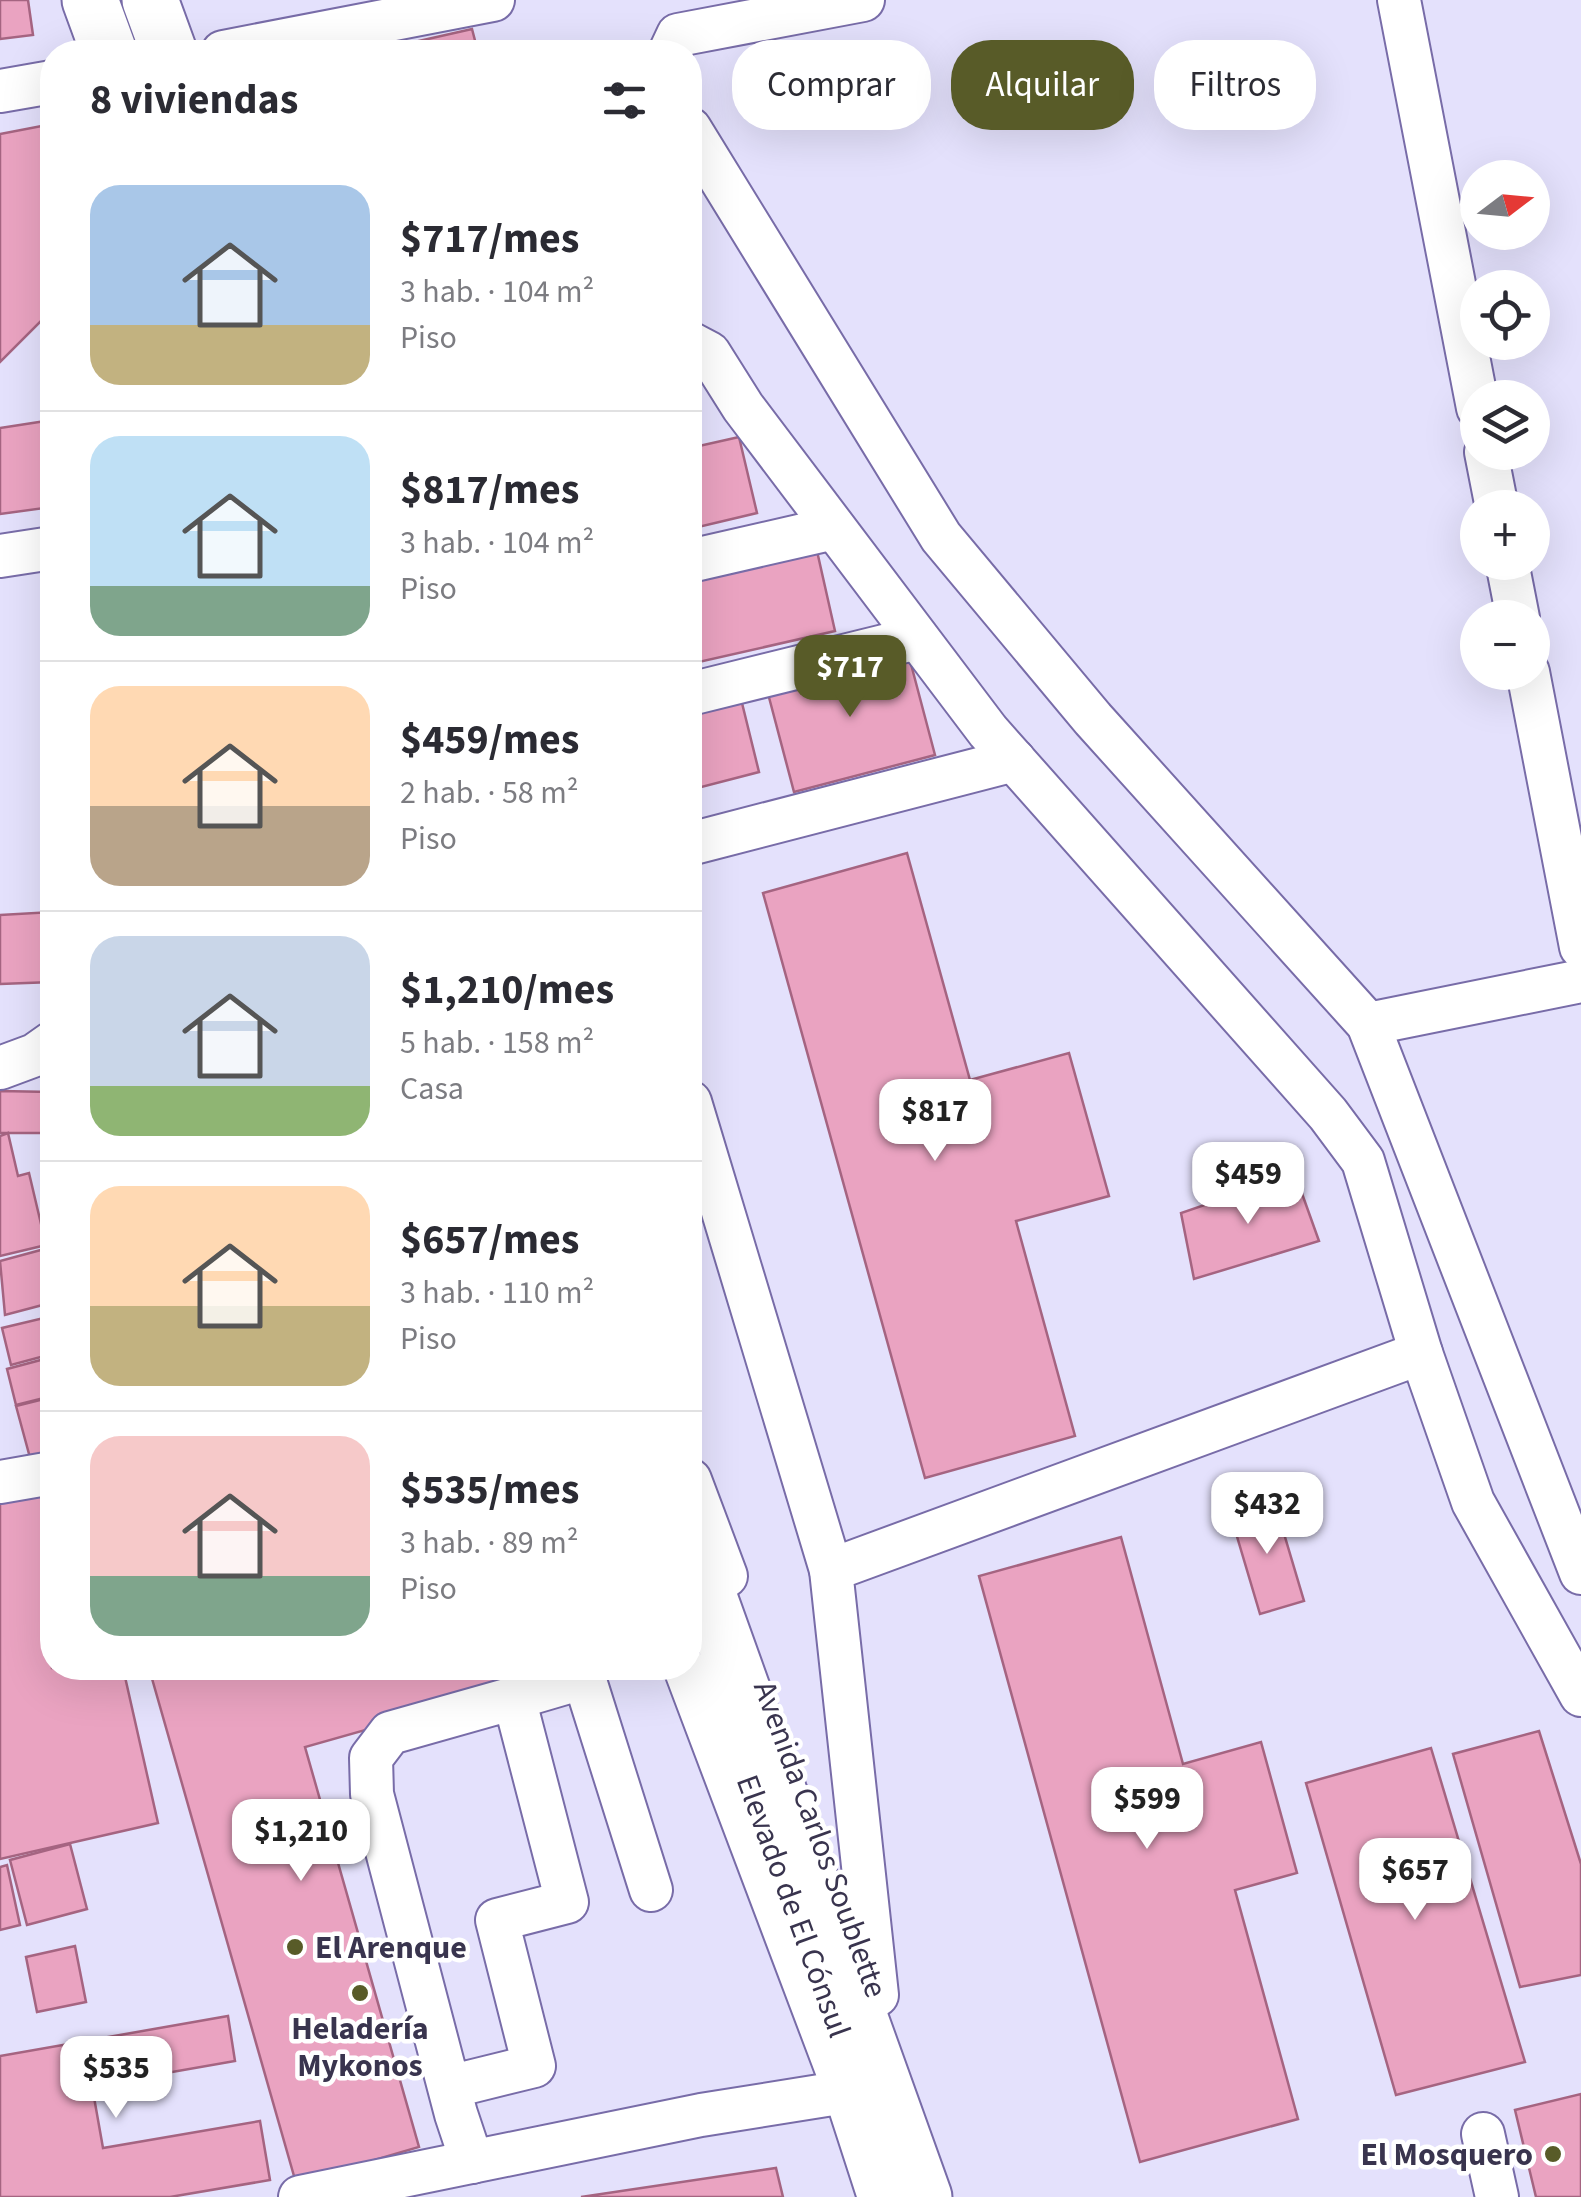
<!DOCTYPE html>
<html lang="es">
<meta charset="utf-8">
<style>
:root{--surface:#fff;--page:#f7f7f7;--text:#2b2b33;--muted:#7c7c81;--line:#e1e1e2;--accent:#585b28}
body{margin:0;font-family:"Source Sans 3",sans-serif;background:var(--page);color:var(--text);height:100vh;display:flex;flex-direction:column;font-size:38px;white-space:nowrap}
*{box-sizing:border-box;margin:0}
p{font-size:32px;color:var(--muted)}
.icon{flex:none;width:55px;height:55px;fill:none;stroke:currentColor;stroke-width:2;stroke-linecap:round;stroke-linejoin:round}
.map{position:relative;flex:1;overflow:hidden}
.panel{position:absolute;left:40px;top:40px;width:662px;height:1640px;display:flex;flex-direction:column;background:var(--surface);border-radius:40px;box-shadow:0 10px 40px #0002}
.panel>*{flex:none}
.hud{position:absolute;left:732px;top:40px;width:698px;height:90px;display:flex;gap:20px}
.needle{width:65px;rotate:74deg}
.tools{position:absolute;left:1460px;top:160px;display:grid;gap:20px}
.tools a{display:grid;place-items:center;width:90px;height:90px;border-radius:50%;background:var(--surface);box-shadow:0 10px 40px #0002;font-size:50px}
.price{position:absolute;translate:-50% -85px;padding:0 22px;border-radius:20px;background:#fff;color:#222;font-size:32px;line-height:65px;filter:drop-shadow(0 2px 5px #0008)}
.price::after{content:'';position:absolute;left:50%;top:60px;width:30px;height:22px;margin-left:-15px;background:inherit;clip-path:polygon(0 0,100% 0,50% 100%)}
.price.current{background:var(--accent);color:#fff}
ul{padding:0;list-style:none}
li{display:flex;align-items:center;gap:30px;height:250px;padding:0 50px}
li+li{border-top:2px solid var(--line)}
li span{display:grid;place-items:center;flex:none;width:280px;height:200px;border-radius:30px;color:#555}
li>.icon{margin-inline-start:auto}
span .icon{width:120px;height:120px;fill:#fffc;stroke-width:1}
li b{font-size:42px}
h2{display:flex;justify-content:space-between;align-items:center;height:120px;padding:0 50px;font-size:42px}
.chip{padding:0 35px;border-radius:40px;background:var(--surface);box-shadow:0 10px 40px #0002;font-size:35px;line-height:90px}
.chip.current{background:var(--accent);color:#fff}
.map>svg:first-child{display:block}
</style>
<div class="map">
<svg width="1581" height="2197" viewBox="0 0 1581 2197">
<rect width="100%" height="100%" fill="#e4e1fc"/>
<g fill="#eaa3c1" stroke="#a56481" stroke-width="2.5">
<polygon points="0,0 28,0 33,35 0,39"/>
<polygon points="472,29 478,52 370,52"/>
<polygon points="52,124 52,310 0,362 0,134"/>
<polygon points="52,420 52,507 0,514 0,428"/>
<polygon points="739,437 757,513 690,529 690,448"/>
<polygon points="817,551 835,631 690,664 690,580"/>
<polygon points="907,649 935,755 794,792 766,686"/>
<polygon points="741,699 759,772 690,790 690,712"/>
<polygon points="907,853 970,1080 1069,1053 1109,1196 1016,1221 1075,1436 925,1478 763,893"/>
<polygon points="52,912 52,982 0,984 0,915"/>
<polygon points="0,1091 52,1092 52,1133 0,1133"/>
<polygon points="8,1133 18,1176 29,1173 46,1245 0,1256 0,1136"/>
<polygon points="1295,1174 1319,1241 1194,1279 1181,1213"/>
<polygon points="52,1247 52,1274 43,1277 50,1303 5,1315 0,1261"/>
<polygon points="52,1316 52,1354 11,1365 2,1328"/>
<polygon points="52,1357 52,1396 16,1405 7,1369"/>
<polygon points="52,1397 52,1460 32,1465 16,1406"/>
<polygon points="52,1490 52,1668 123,1668 158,1823 0,1859 0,1501"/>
<polygon points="1274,1500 1304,1601 1260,1614 1230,1513"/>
<polygon points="1121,1537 1183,1764 1261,1742 1297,1873 1235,1890 1298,2119 1140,2162 979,1576"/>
<polygon points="149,1668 531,1668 535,1682 305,1747 419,2147 296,2183"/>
<polygon points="1539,1731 1581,1864 1581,1975 1520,1987 1453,1754"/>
<polygon points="1431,1748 1525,2062 1396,2095 1306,1783"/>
<polygon points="70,1844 87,1909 27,1925 10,1860"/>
<polygon points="7,1865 20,1925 0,1930 0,1867"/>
<polygon points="75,1946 86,2002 37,2012 26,1957"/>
<polygon points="228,2016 235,2061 92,2086 103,2148 260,2121 270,2180 170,2197 0,2197 0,2056"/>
<polygon points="1581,2094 1581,2197 1536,2197 1515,2110"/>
<polygon points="776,2168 783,2197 581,2197"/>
</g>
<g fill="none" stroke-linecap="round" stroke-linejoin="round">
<g stroke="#786ca8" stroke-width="46">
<g id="minor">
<polyline points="1399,0 1478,408"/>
<polyline points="223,52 493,0"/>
<polyline points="670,52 678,35 863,0"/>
<polyline points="0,91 52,82"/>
<polyline points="690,129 941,537 1093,719 1368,1024 1581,1573"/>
<polyline points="690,343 709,353 743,407 988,731 1328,1114 1363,1161 1421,1353"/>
<polyline points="1486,452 1497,508"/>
<polyline points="0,556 52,548"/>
<polyline points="690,561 834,528"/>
<polyline points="1507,562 1518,618"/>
<polyline points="1528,672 1581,947"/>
<polyline points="690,694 917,638"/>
<polyline points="690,844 1014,760"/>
<polyline points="1368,1024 1581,981"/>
<polyline points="0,1068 35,1055 52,1043"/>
<polyline points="690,1102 831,1570"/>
<polyline points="690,1480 726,1576"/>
<polyline points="0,1482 52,1473"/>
<polyline points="581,1668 651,1890"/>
<polyline points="685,1668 845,2092 879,2197"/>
<polyline points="514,1698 582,1678"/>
<polyline points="877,1995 831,1570 1421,1353 1473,1502 1581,1695"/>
<polyline points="449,2087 534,2066 497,1920 567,1902 514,1698 390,1733 371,1758 372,1794 456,2114 472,2162"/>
<polyline points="1483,2134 1497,2197"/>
<polyline points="300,2197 701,2115 845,2092"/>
</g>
</g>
<g stroke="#786ca8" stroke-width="59">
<g id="major">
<polyline points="90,0 109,52"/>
<polyline points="150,0 169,52"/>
<polyline points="690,1544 924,2197"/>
</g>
</g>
<use href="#minor" stroke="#fff" stroke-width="42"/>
<use href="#major" stroke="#fff" stroke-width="55"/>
</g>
<g fill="#585b28" stroke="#fff" stroke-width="4">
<circle cx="295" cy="1947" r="10"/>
<circle cx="360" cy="1993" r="10"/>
<circle cx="1553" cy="2154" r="10"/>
</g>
<g text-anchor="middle" stroke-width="9" stroke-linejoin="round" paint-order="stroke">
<g font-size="32" fill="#39344e" stroke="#fff">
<text transform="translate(821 1839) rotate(70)" y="11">Avenida Carlos Soublette</text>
<text transform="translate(794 1906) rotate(70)" y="11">Elevado de El Cónsul</text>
</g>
<g font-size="32" font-weight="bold" fill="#39344e" stroke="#fff" text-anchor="start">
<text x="315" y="1958">El Arenque</text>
<text x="360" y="2039" text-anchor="middle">Heladería<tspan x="360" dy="37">Mykonos</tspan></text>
<text x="1533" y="2165" text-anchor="end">El Mosquero</text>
</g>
</g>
</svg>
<div class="tools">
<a><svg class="needle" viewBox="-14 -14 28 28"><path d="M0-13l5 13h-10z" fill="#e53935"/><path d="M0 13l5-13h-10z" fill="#7c7c81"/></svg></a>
<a><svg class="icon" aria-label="locate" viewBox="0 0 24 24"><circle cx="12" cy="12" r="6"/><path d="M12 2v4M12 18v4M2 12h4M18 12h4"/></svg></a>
<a><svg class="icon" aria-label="layers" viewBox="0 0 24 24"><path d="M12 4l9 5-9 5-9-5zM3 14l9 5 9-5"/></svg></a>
<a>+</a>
<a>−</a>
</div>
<b class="price current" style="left:850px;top:720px">$717</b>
<b class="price" style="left:935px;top:1164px">$817</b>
<b class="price" style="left:1248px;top:1227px">$459</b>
<b class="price" style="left:1267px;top:1557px">$432</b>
<b class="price" style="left:1147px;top:1852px">$599</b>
<b class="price" style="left:301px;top:1884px">$1,210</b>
<b class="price" style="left:1415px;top:1923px">$657</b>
<b class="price" style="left:116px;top:2121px">$535</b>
<div class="hud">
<a class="chip">Comprar</a>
<a class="chip current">Alquilar</a>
<a class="chip">Filtros</a>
</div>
<section class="panel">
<h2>8 viviendas<svg class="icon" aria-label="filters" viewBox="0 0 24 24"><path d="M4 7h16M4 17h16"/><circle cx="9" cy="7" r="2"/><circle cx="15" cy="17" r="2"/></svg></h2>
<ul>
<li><span style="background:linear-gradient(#a9c7e8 70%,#c2b280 0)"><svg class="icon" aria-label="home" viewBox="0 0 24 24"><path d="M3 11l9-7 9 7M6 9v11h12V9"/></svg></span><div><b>$717/mes</b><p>3 hab. · 104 m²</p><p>Piso</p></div></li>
<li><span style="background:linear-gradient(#bfe0f5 75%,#7fa58c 0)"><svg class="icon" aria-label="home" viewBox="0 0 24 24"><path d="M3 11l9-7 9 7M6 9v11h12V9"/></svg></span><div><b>$817/mes</b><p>3 hab. · 104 m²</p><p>Piso</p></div></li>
<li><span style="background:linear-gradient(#ffd9b3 60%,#b9a48a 0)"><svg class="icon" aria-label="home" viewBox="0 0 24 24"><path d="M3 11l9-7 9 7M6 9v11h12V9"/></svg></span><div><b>$459/mes</b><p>2 hab. · 58 m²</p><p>Piso</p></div></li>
<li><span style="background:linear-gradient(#c9d6e8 75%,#8fb573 0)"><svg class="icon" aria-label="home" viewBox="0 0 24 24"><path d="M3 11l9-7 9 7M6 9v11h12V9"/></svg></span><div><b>$1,210/mes</b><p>5 hab. · 158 m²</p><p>Casa</p></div></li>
<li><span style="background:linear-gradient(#ffd9b3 60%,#c2b280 0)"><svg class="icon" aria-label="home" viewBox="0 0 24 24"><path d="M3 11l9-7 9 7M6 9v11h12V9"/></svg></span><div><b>$657/mes</b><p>3 hab. · 110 m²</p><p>Piso</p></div></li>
<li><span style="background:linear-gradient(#f6c9c9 70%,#7fa58c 0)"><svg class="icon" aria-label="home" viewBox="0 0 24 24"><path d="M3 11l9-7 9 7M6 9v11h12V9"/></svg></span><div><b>$535/mes</b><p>3 hab. · 89 m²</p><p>Piso</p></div></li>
</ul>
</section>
</div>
